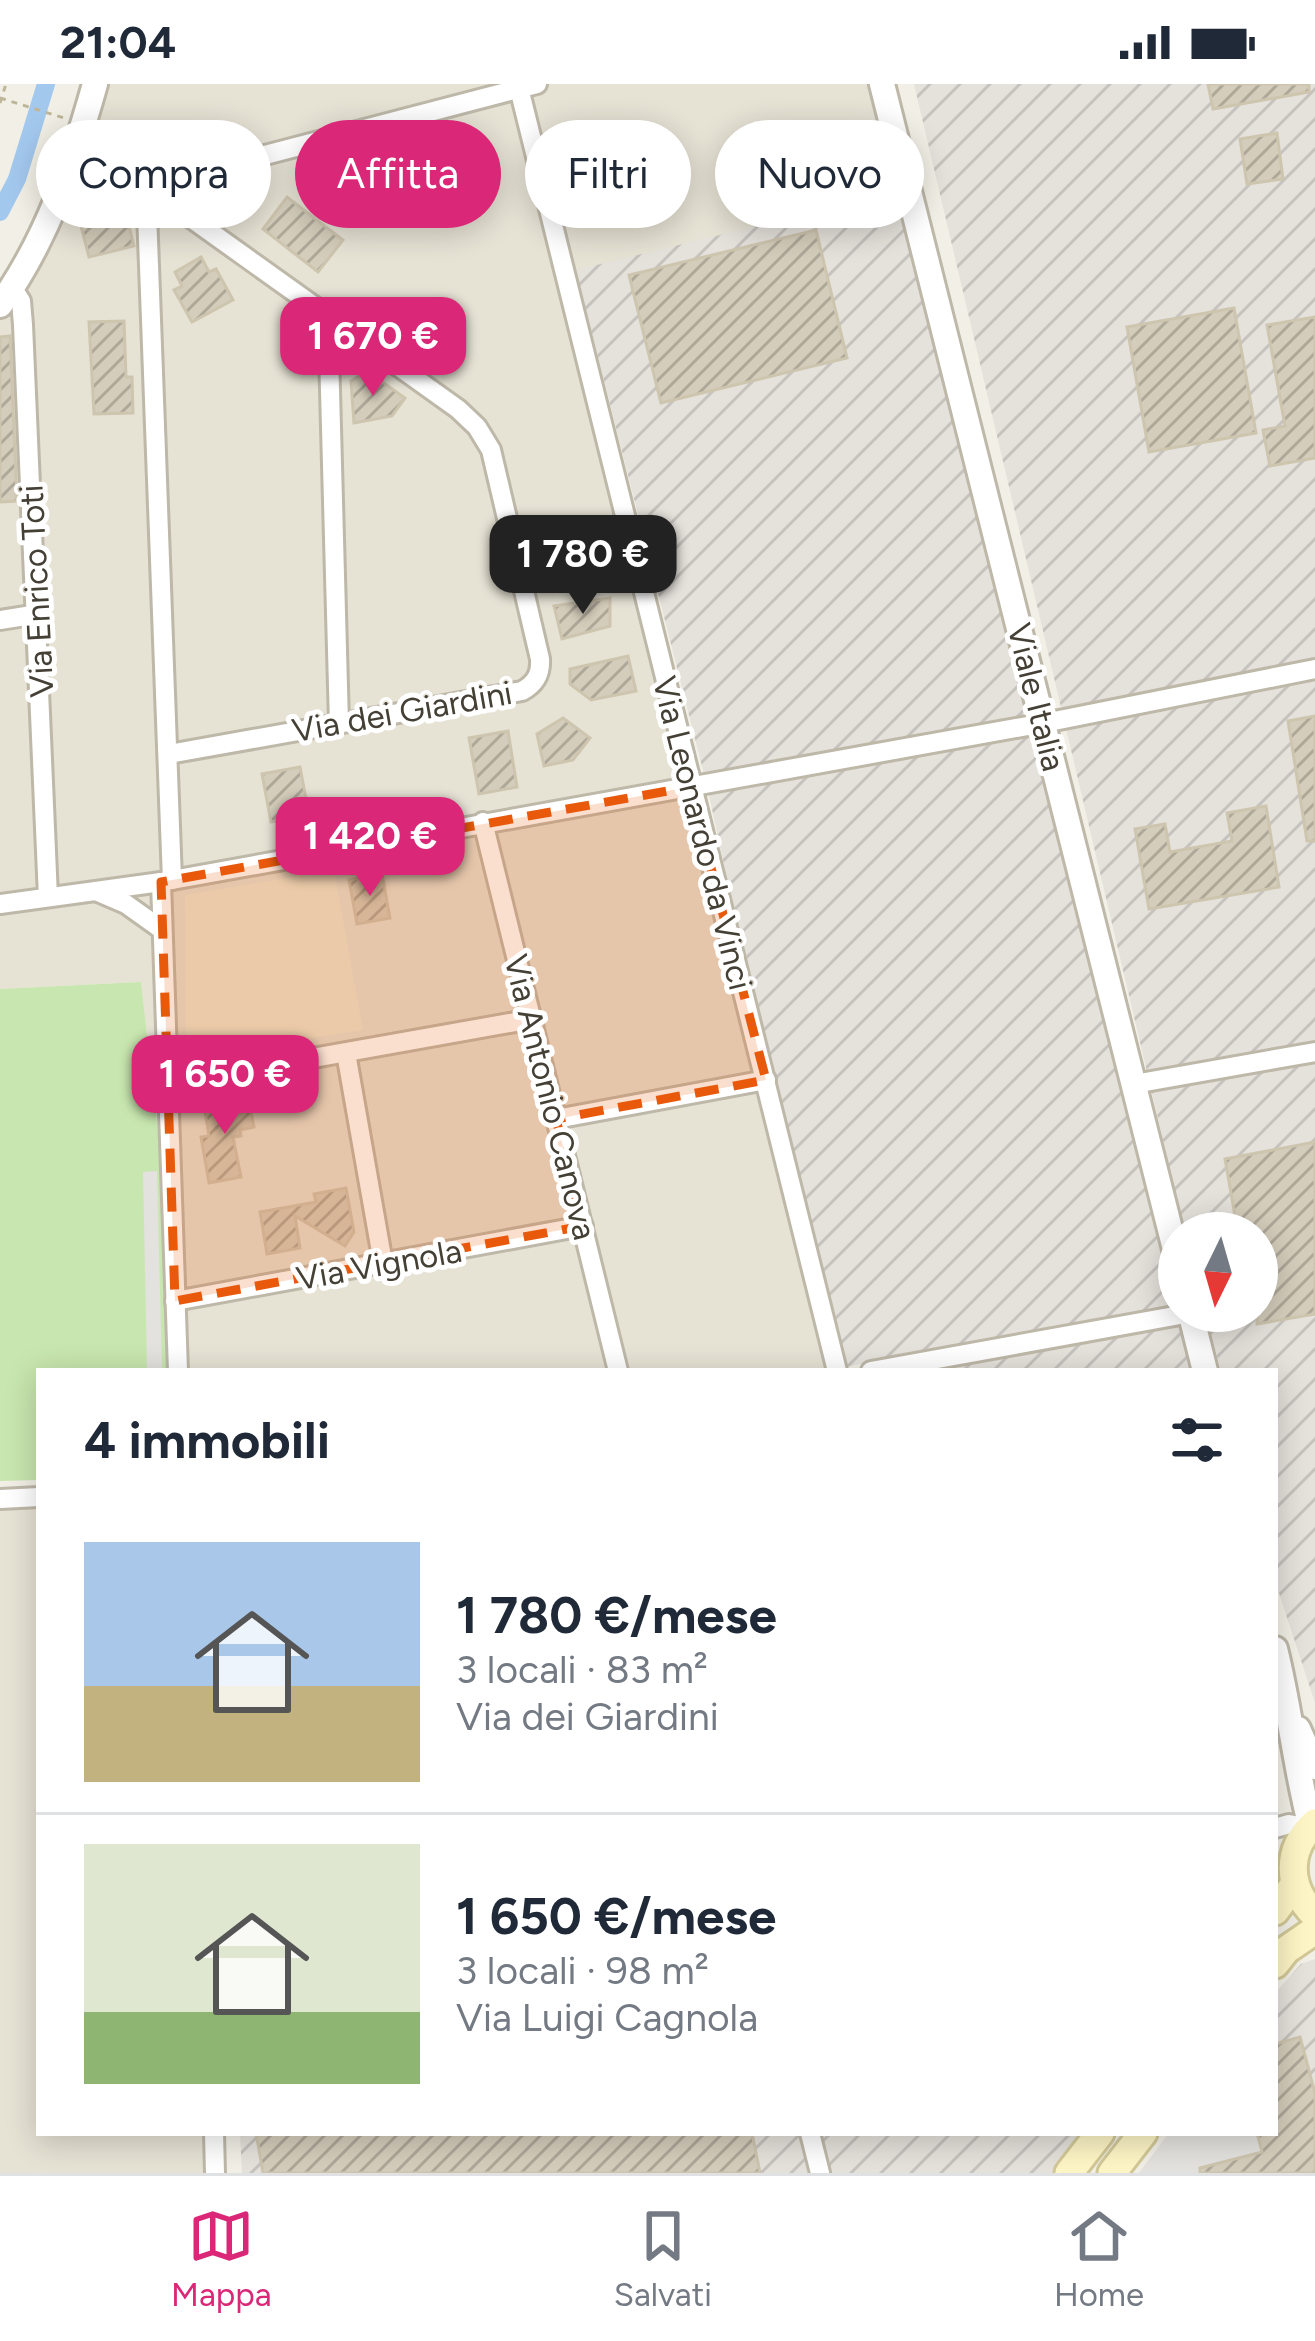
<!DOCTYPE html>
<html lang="it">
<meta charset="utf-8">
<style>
:root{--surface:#fff;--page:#f6f6f7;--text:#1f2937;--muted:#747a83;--line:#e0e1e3;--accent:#db2777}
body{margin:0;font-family:Figtree,sans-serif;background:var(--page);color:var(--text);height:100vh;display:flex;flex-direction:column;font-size:45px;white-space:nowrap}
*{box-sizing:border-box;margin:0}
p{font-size:39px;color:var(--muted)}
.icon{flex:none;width:66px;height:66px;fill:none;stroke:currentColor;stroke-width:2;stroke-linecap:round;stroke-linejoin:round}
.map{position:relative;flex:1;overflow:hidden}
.drawer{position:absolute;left:36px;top:1284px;width:1242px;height:768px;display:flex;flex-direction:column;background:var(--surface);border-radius:0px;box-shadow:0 6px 30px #0003}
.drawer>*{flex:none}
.banner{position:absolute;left:36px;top:36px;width:1245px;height:108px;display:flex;gap:24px}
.needle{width:78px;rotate:185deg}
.tools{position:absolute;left:1158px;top:1128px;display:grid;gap:24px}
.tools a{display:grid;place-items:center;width:120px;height:120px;border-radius:50%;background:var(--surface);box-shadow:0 6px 30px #0003;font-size:60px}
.price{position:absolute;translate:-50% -102px;padding:0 27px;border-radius:24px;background:var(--accent);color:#fff;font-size:39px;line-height:78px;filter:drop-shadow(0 3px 6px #0008)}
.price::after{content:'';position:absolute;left:50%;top:72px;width:36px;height:27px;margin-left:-18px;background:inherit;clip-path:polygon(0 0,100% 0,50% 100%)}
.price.on{background:#222;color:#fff}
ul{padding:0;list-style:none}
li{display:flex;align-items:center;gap:36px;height:300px;padding:0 48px}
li+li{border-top:3px solid var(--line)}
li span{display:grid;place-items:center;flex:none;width:336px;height:240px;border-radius:0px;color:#555}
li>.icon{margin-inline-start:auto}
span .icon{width:144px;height:144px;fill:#fffc;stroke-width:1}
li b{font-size:51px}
h2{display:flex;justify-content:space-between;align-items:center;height:144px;padding:0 48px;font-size:51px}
.tag{padding:0 42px;border-radius:54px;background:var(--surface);box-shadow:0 6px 30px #0003;font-size:42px;line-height:108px}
.tag.on{background:var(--accent);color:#fff}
.status{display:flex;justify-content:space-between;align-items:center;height:84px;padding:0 60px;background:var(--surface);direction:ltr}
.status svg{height:33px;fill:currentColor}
.tab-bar{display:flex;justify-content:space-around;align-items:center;height:168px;border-top:3px solid var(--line);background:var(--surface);font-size:33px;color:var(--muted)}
.tab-bar a{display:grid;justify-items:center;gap:6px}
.tab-bar .on{color:var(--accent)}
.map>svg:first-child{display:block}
</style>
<div class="status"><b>21:04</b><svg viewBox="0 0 49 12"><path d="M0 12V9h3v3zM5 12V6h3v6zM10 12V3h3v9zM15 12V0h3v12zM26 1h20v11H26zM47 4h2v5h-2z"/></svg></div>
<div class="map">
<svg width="1315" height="2089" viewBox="0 0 1315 2089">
<defs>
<pattern id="industrial-furrows" width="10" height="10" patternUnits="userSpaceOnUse" patternTransform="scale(3)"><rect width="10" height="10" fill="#e5e1db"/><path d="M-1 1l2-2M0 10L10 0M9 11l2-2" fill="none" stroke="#c6c2bd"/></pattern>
<pattern id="building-hatch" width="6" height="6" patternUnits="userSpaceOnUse" patternTransform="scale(3)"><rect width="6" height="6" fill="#d4cdbb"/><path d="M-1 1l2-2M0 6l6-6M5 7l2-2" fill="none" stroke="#aea899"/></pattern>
</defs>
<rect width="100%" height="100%" fill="#f2f0e6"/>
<g fill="#e6e2d4">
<polygon points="100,0 877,0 905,106 560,191 834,1284 185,1287 141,898 0,905 0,228"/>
<polygon points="39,1423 39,2049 213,2049 216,2089 0,2089 0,1425"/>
</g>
<g fill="url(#industrial-furrows)">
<polygon points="914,0 1315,0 1315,1619 1275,1497 1275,1287 1221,1287 1205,1227 1257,1227 1257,1149 1185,1149"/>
<polygon points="905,106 1179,1227 1196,1287 924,1287 920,1267 846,1283 771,997 707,702 576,186"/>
<polygon points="1315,1875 1315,2089 1139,2089 1169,2049 1275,2049 1275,1909 1301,1880"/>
<polygon points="240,2049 1093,2049 1061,2089 242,2089"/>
</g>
<polygon fill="#ebe6d0" points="334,786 363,946 186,974 185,811"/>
<polygon fill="#c8e6af" points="141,898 185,1287 39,1287 39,1396 0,1397 0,905"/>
<g fill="#e3e2de">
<polygon points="157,1087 162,1287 147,1287 143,1088"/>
<polygon points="1169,2049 1257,2049 1262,2068 1192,2089 1139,2089"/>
</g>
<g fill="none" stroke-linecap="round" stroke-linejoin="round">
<polyline stroke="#a3c8ee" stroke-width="18" points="0,128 17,95 46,0"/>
</g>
<g fill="url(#building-hatch)" stroke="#cec5af" stroke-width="3">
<polygon points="1208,0 1309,0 1309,8 1213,25"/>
<polygon points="1277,49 1283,95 1247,100 1240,55"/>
<polygon points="287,113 343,156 318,188 263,145"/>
<polygon points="126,130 134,162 89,173 81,142"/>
<polygon points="816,146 847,274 661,319 629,191"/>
<polygon points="201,173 209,188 216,185 233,216 192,238 174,206 182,202 175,188"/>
<polygon points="1234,224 1256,349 1149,368 1127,243"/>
<polygon points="1315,233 1315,374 1270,382 1263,346 1285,342 1267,241"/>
<polygon points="124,237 126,293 132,293 133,329 94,330 89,238"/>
<polygon points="10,252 17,417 0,418 0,253"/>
<polygon points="367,287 405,314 392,332 354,339 351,297"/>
<polygon points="610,514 610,542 562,555 554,522"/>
<polygon points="628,572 636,607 591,616 570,600 570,585"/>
<polygon points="1315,632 1315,757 1307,757 1288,637"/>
<polygon points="563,634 590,654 573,676 544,682 537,650"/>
<polygon points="508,647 517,703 479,710 469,654"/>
<polygon points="300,683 309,731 271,738 262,690"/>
<polygon points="1266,722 1279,803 1149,825 1135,745 1165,740 1170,768 1232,757 1227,729"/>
<polygon points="382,790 390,834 357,840 349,796"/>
<polygon points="248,1013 254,1043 240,1046 241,1052 233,1053 241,1093 209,1099 201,1053 209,1052 204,1021"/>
<polygon points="1315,1058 1315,1230 1257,1240 1257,1149 1238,1149 1225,1075"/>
<polygon points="346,1104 354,1148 345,1162 295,1132 300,1164 267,1170 260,1128 316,1118 314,1110"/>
<polygon points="1300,1953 1315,2009 1315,2089 1200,2089 1200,2084 1262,2068 1257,2049 1275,2049 1275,1960"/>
<polygon points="256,2049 752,2049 760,2089 263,2089"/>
</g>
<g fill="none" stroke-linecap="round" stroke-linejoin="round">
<g stroke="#beb8a9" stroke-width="24">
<g id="minor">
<polyline points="518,0 837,1287"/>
<path d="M73,74L146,102L458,325L477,343L491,366L540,575C541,591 535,600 522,607L169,670"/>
<polyline points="146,102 172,796"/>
<polyline points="61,106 84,111 146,102 537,0"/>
<polyline points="12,203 21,217 23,241 48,813"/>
<polyline points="328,232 339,640"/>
<polyline points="0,536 38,530"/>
<polyline points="483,738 618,1287"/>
<polyline points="161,798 178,1287"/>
<polyline points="98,808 126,820 161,845"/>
<polyline points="0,820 161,798 1044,639 1315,585"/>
<polyline points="346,969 383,1179"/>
<polyline points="167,1000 532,935"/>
<polyline points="1134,1000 1315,968"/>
<polyline points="556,1035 766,996"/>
<polyline points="175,1217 583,1142"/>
<polyline points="871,1287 1191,1229"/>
<polyline points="0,1415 39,1413"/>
<polyline points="1275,1744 1289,1740 1310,1744"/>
<polyline points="214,2049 215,2089"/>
<polyline points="810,2049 820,2089"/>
</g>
</g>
<g stroke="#beb8a9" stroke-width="30">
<g id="tertiary">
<polyline points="882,0 1179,1181"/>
<path d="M0,221C48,154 73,78 95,0"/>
<polyline points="1190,1227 1205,1287"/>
<path d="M1275,1565C1290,1624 1295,1684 1311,1743"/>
<polyline points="1298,1645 1315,1683"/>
</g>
</g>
<g stroke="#d2c897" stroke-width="33">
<g id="secondary">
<path d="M1315,1739C1285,1766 1287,1804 1315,1831"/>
<polyline points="1275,1827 1294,1801"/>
<polyline points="1275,1880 1286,1866 1315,1846"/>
<polyline points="1069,2089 1100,2049"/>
<polyline points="1112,2089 1143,2049"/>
</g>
</g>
<g stroke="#bfb69a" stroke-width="3" stroke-dasharray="6 6" stroke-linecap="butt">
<polyline points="0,14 64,34"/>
<polyline points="0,19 6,0"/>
</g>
<use href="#minor" stroke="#fff" stroke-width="18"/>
<use href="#tertiary" stroke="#fff" stroke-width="24"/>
<use href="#secondary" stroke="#fdf5c5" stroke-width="27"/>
</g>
<path fill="#e8590c" fill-opacity="0.2" stroke="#e8590c" stroke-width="9" stroke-dasharray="24 15" stroke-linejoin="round" d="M690,703L766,996L556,1035L583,1142L175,1217L161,798Z"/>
<g text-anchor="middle" stroke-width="10" stroke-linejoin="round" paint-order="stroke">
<g font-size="33" fill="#454035" stroke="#fff">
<text transform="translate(36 507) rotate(-93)" y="12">Via Enrico Toti</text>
<text transform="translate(1037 613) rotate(76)" y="12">Viale Italia</text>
<text transform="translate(402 627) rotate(-10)" y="12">Via dei Giardini</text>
<text transform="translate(703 749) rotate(76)" y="12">Via Leonardo da Vinci</text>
<text transform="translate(551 1013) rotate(76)" y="12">Via Antonio Canova</text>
<text transform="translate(379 1180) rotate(-10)" y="12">Via Vignola</text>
</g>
</g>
</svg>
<div class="tools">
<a><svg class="needle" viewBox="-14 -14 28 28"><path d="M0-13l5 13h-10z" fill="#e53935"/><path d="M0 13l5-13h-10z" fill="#747a83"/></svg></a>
</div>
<b class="price" style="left:373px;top:315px">1 670 €</b>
<b class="price on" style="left:583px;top:533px">1 780 €</b>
<b class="price" style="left:370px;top:815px">1 420 €</b>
<b class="price" style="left:225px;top:1053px">1 650 €</b>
<div class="banner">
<a class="tag">Compra</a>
<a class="tag on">Affitta</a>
<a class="tag">Filtri</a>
<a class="tag">Nuovo</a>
</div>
<section class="drawer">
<h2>4 immobili<svg class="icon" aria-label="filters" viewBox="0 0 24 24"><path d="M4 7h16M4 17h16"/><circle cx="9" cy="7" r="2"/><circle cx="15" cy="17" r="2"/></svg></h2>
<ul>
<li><span style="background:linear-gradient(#a9c7e8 60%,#c2b280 0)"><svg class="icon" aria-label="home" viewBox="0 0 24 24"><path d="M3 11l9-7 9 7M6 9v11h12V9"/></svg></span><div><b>1 780 €/mese</b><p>3 locali · 83 m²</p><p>Via dei Giardini</p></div></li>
<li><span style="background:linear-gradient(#dfe7d0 70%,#8fb573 0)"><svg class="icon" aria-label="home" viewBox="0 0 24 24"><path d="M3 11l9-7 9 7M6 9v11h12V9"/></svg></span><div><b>1 650 €/mese</b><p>3 locali · 98 m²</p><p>Via Luigi Cagnola</p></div></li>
</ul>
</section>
</div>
<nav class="tab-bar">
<a class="on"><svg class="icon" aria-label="map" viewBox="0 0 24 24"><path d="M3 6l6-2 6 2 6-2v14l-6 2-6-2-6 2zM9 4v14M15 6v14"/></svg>Mappa</a>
<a><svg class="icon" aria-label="saved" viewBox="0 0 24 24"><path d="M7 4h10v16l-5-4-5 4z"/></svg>Salvati</a>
<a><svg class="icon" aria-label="home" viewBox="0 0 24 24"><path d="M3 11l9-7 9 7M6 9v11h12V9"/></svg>Home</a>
</nav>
